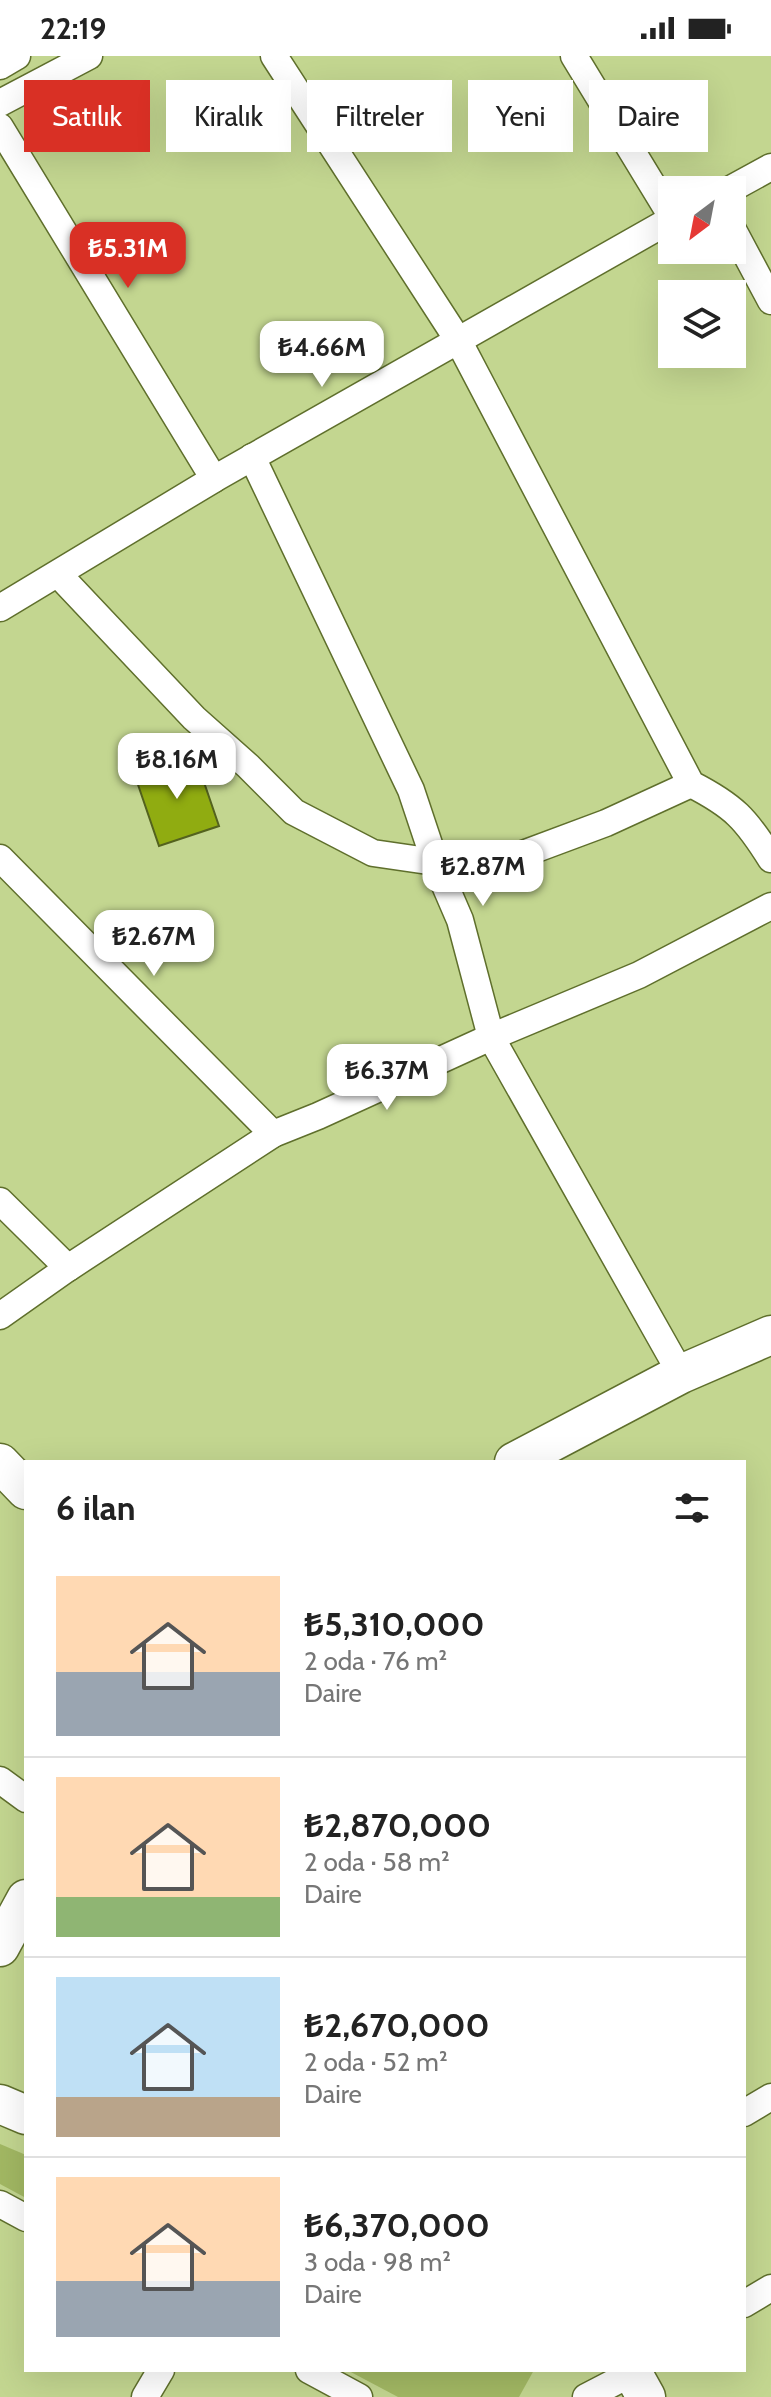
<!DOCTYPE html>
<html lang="tr">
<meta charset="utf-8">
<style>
:root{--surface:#fff;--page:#f6f6f6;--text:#222;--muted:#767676;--line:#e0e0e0;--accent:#d93025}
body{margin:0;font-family:Cabin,sans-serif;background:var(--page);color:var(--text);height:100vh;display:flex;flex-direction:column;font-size:30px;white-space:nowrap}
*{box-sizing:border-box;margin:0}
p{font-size:26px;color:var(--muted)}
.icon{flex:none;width:44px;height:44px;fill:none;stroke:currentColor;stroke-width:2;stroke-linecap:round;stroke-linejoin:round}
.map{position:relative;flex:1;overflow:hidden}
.side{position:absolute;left:24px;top:1404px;width:722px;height:912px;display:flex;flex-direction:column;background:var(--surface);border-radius:0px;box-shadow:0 8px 32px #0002}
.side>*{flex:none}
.guide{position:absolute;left:24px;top:24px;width:724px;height:72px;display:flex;gap:16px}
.needle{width:52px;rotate:212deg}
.controls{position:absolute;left:658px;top:120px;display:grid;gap:16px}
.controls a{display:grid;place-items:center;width:88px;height:88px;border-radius:0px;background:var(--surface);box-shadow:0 8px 32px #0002;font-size:40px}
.price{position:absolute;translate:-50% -68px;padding:0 18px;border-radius:16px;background:#fff;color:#222;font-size:26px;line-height:52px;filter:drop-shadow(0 2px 4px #0008)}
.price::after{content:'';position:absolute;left:50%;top:48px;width:24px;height:18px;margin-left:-12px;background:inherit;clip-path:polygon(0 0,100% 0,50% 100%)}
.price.current{background:var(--accent);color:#fff}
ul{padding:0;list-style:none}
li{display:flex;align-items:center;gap:24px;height:200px;padding:0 32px}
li+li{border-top:2px solid var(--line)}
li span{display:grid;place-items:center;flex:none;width:224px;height:160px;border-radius:0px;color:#555}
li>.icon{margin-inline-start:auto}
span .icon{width:96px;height:96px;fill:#fffc;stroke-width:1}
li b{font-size:34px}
h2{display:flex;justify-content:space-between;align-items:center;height:96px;padding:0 32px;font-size:34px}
.chip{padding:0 28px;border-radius:0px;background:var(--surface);box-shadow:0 8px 32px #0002;font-size:28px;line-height:72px}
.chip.current{background:var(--accent);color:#fff}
.status{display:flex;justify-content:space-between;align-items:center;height:56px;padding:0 40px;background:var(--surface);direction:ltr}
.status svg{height:22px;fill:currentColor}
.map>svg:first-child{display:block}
</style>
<div class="status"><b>22:19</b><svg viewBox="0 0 49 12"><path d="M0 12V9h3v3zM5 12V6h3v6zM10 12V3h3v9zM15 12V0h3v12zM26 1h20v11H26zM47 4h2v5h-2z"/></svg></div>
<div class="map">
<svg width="771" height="2341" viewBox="0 0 771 2341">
<rect width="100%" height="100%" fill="#c3d690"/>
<g fill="#a2b863">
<polygon points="0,2088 26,2099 26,2142 0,2128"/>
<polygon points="347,2314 534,2314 519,2341 398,2341"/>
</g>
<polygon fill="#90ac11" stroke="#53621e" stroke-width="2" points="195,700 219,770 159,790 135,720"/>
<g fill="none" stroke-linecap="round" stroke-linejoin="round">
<g stroke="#5f6f2c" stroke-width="29">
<g id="street">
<path d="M274,0L458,284L691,728C734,750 746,763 771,803"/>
<polyline points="574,0 672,161"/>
<polyline points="0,10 17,0"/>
<polyline points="0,47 89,0"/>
<polyline points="0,71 214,423"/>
<polyline points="729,134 771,111"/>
<polyline points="732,172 771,245"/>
<polyline points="252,401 411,734 435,806 460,864 491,981 681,1318"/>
<polyline points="58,518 194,662 248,710 294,756 373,797 435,806 504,805 606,767 691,728"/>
<polyline points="0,552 214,423 672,163"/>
<polyline points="0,802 273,1078"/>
<polyline points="0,1145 68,1212"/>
<polyline points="0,1260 68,1212 273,1078 318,1060 491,981 639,919 771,850"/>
<polyline points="0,1724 26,1743"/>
<polyline points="744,2057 771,2041"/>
<polyline points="0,2148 26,2162"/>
<polyline points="744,2248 771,2232"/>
<polyline points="309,2314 359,2341"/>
<polyline points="145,2341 161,2314"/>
<polyline points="586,2341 638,2314"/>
</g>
</g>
<g stroke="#5f6f2c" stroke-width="41">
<g id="secondary">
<polyline points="514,1406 681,1318 771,1279"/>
<polyline points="0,1407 26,1434"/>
<polyline points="0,1891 26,1843"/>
<polyline points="0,2048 26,2059"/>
<polyline points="631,2314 646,2341"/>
</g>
</g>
<use href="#street" stroke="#fff" stroke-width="26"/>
<use href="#secondary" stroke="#fff" stroke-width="38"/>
</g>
</svg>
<div class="controls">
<a><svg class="needle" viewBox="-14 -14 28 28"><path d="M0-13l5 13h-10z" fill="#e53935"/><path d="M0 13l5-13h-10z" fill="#767676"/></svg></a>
<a><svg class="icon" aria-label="layers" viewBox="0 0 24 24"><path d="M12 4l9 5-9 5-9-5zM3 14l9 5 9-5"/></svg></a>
</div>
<b class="price current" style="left:128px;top:234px">₺5.31M</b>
<b class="price" style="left:322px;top:333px">₺4.66M</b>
<b class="price" style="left:177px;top:745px">₺8.16M</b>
<b class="price" style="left:483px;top:852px">₺2.87M</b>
<b class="price" style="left:154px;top:922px">₺2.67M</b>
<b class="price" style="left:387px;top:1056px">₺6.37M</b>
<div class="guide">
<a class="chip current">Satılık</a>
<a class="chip">Kiralık</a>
<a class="chip">Filtreler</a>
<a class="chip">Yeni</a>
<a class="chip">Daire</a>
</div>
<section class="side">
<h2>6 ilan<svg class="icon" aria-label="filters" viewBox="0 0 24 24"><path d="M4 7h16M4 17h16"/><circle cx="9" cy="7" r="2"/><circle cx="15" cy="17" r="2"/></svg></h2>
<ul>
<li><span style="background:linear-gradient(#ffd9b3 60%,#9aa5b1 0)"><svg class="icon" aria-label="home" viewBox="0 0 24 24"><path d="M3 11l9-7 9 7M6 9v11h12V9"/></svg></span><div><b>₺5,310,000</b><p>2 oda · 76 m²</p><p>Daire</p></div></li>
<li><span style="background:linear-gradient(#ffd9b3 75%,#8fb573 0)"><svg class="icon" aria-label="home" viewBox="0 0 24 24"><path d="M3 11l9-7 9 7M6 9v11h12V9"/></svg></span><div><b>₺2,870,000</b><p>2 oda · 58 m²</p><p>Daire</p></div></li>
<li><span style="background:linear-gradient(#bfe0f5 75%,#b9a48a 0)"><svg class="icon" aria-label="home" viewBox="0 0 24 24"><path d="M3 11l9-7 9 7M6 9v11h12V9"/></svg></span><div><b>₺2,670,000</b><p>2 oda · 52 m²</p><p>Daire</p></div></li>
<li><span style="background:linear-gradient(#ffd9b3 65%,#9aa5b1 0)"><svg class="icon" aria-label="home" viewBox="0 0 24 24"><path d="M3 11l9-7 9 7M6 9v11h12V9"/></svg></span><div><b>₺6,370,000</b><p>3 oda · 98 m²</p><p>Daire</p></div></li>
</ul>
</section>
</div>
